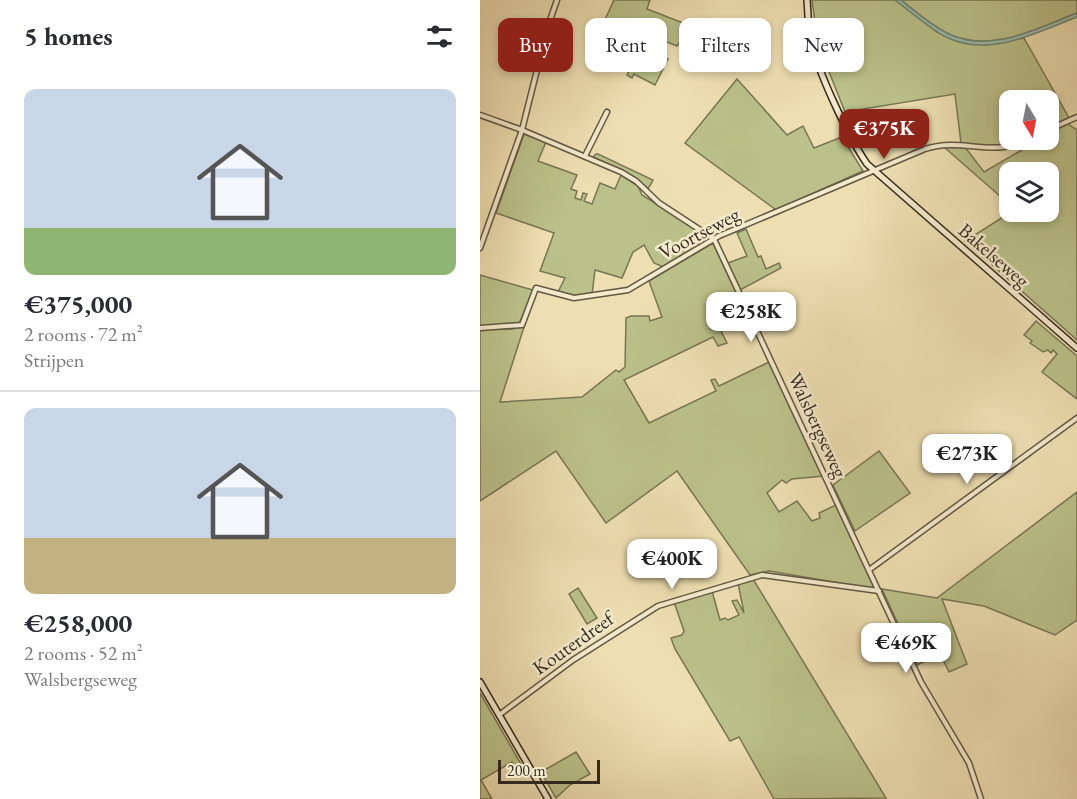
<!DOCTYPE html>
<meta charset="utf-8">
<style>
:root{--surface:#fff;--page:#f2f2f3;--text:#2b2b33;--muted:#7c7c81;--line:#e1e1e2;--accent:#8f2418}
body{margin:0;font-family:"EB Garamond",serif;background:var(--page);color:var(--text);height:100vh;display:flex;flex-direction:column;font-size:22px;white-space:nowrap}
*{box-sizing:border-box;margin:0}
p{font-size:20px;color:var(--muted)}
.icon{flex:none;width:33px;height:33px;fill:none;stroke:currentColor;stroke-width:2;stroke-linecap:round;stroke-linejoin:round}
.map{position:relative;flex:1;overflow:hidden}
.panel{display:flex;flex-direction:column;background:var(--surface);width:480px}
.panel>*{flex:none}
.guide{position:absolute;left:18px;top:18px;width:489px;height:54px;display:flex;gap:12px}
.needle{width:39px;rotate:170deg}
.tools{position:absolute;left:519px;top:90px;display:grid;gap:12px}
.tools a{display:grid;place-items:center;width:60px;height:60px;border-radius:12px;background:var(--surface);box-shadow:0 3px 9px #0003;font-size:30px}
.scale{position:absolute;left:18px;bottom:15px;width:102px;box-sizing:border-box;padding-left:6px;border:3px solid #342a1d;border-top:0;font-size:16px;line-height:21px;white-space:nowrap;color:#342a1d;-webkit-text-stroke:4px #f4eacd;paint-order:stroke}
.price{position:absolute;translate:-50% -51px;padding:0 14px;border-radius:12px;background:#fff;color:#222;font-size:20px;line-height:39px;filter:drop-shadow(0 2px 3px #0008)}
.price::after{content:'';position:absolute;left:50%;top:36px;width:18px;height:14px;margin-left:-9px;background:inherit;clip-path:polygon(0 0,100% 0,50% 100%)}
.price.current{background:var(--accent);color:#fff}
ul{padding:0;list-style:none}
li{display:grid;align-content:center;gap:12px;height:318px;padding:0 24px}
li+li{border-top:2px solid var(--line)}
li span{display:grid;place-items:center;height:186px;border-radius:12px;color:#555}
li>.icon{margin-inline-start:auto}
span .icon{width:108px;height:108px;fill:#fffc;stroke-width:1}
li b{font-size:26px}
h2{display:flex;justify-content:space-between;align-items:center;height:72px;padding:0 24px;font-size:26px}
.tag{padding:0 21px;border-radius:12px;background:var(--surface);box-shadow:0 3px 9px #0003;font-size:21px;line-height:54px}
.tag.current{background:var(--accent);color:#fff}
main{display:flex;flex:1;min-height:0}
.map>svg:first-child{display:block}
</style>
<main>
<section class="panel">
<h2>5 homes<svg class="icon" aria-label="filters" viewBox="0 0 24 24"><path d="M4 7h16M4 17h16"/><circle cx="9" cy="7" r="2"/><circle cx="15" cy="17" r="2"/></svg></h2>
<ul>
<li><span style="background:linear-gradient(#c9d6e8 75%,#8fb573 0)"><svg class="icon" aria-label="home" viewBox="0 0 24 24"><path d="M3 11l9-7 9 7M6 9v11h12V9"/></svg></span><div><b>€375,000</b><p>2 rooms · 72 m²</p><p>Strijpen</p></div></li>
<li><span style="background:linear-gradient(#c9d6e8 70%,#c2b280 0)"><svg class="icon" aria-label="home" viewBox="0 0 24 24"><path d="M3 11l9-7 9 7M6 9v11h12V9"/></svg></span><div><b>€258,000</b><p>2 rooms · 52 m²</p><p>Walsbergseweg</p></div></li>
</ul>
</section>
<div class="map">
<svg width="597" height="799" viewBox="0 0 597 799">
<rect width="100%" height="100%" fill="#eedfb2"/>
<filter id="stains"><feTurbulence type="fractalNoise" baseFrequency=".00333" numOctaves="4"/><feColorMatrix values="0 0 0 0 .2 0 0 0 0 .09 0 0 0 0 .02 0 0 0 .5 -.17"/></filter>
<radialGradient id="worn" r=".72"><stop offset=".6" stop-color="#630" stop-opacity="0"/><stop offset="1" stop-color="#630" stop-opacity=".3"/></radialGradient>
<g fill="#bbc18a" stroke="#787654" stroke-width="1.5">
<polygon points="134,0 170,0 167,9 211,26 197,46 180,39 183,34 147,19 136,45 116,39"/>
<path d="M332,0H415L457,32L479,42L507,45L544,38L589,118L569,128L568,100H530V140H544C524,149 503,146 481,143L475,94L365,112L338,44Z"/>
<path d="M421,0H597V13C558,28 513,53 471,35C453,27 436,12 421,0Z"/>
<polygon points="159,51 188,59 175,85 154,74 152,78 147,75"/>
<polygon points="257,79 307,135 323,126 334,148 362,137 383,171 296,210 205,143"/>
<polygon points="588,124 597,130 597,340 485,241 531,212 568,212 568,172 530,172 529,204 464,147 485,147 504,172 547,147 544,144 555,140 568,140 569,133"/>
<polygon points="44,134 66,142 58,161 97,175 91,189 97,191 95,198 101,200 103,193 107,194 104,201 112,204 120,183 135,189 141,175 158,186 162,195 230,238 183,267 174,263 164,245 153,252 142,278 115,270 112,295 97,296 78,292 85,278 60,271 74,233 16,213"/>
<polygon points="116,154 118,154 173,180 168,189 154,177 113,157"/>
<polygon points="266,229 278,257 281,256 286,269 299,263 301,268 260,290 248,263 267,256 257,233"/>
<polygon points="233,243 268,318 241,331 247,343 238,346 233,337 144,380 169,423 236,391 231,380 235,379 239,386 289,362 343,476 312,479 306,483 302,480 287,493 299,512 317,501 332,521 340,518 339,513 356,505 395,589 289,571 270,575 197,471 126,523 76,451 0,501 0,329 32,329 45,324 20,402 102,397 136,370 139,372 145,367 146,318 151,316 169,316 170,321 182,317 169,281"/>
<polygon points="0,275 53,290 39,324 0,326"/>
<polygon points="556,321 597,356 597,399 562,372 577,354 573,350 571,353 568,350 563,352 550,343 552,341 544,335"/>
<polygon points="399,451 430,493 375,531 353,485"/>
<polygon points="597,492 597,620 575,635 504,606 462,599 487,664 469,672 460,654 437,665 402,589 457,598"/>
<polygon points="273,579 406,798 294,799 259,737 250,741 195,649 191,638 202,635 204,631 194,602 232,591 240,620 245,618 248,620 259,615 252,601 257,600 264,613 258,583"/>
<polygon points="98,588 117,618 107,624 89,594"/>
<polygon points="0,693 41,764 35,767 32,762 1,780 12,799 0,799"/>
<polygon points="96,752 110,774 90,785 76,798 61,772"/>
</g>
<path fill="#99bdab" stroke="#718272" stroke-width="1.5" d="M415,0H421C436,12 453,27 471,35C513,53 558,28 597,13V17C556,33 508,59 464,36C447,26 431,12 415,0Z"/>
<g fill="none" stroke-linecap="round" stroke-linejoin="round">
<g stroke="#625742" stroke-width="7">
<g id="minor">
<polyline points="0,115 42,130 141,172 156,181 179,203 234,239 441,682 489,763 501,799"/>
<polyline points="568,130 597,117"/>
<polyline points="105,156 127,112"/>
<polyline points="0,248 42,130 68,26 77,0"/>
<path d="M0,328L42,325L56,288L94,298L148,290L239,236L445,149C484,137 510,158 548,140"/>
<polyline points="389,570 597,418"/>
<polyline points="19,715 93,660 178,606 282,575 399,591"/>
</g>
</g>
<g stroke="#342a1d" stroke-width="8">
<g id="secondary">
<path d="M327,0C328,12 328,25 330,37C337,71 368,136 387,164L597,348"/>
<polyline points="0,682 68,799"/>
</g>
</g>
<use href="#minor" stroke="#f4eacd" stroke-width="4"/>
<use href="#secondary" stroke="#f4eacd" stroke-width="5"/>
</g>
<g text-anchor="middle" stroke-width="5" stroke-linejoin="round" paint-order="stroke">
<g font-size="20" fill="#342a1d" stroke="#f4eacd">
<text transform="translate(219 233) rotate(-28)" y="7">Voortseweg</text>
<text transform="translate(514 255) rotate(41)" y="7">Bakelseweg</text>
<text transform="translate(338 425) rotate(65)" y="7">Walsbergseweg</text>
<text transform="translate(93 643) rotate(-35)" y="7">Kouterdreef</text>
</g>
</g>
<rect width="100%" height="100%" filter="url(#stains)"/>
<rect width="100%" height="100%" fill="url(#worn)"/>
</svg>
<div class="tools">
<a><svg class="needle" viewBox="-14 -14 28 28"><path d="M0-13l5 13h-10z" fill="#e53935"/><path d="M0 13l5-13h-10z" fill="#7c7c81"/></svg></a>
<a><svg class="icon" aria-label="layers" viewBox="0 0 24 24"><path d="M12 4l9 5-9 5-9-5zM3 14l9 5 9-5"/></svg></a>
</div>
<div class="scale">200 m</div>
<b class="price current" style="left:404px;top:160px">€375K</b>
<b class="price" style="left:271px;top:343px">€258K</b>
<b class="price" style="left:487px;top:485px">€273K</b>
<b class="price" style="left:192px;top:590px">€400K</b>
<b class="price" style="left:426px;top:674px">€469K</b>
<div class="guide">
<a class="tag current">Buy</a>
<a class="tag">Rent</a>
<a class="tag">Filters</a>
<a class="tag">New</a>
</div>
</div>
</main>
